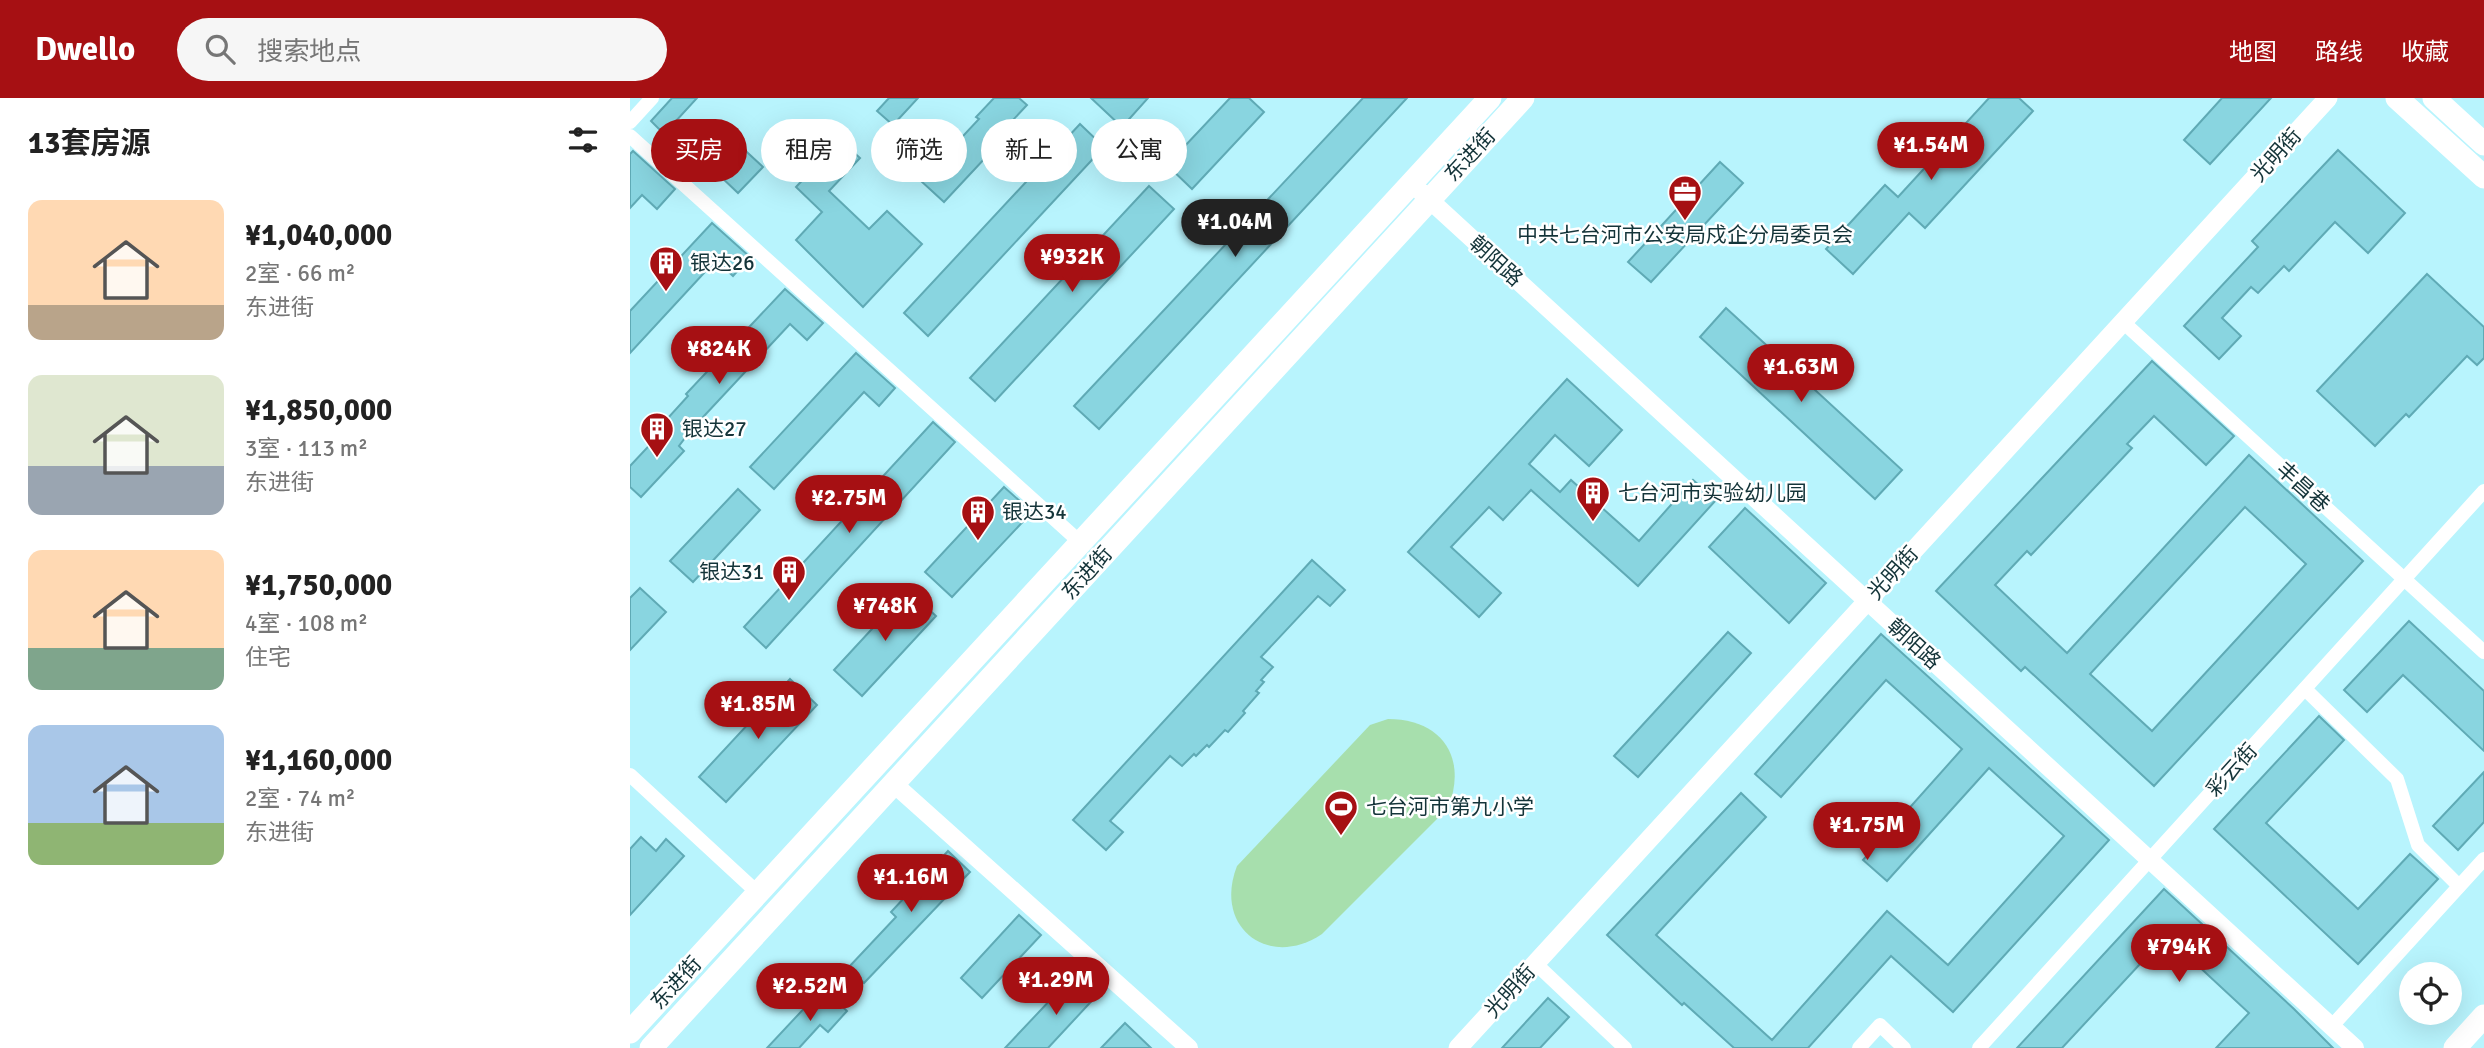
<!DOCTYPE html>
<html lang="zh">
<meta charset="utf-8">
<style>
:root{--surface:#fff;--page:#f6f6f6;--text:#222;--muted:#767676;--accent:#a61013}
body{margin:0;font-family:Signika,"Noto Sans SC",sans-serif;background:var(--page);color:var(--text);height:100vh;display:flex;flex-direction:column;font-size:26px;white-space:nowrap}
*{box-sizing:border-box;margin:0}
p{font-size:23px;color:var(--muted)}
.icon{flex:none;width:38px;height:38px;fill:none;stroke:currentColor;stroke-width:2;stroke-linecap:round;stroke-linejoin:round}
.map{position:relative;flex:1;overflow:hidden}
.panel{display:flex;flex-direction:column;background:var(--surface);width:630px}
.panel>*{flex:none}
.top-card{position:absolute;left:21px;top:21px;width:665px;height:63px;display:flex;gap:14px}
.fabs{position:absolute;left:1769px;top:864px;display:grid;gap:14px}
.fabs a{display:grid;place-items:center;width:63px;height:63px;border-radius:50%;background:var(--surface);box-shadow:0 7px 28px #0002;font-size:35px}
.price{position:absolute;translate:-50% -60px;padding:0 16px;border-radius:24px;background:var(--accent);color:#fff;font-size:23px;line-height:46px;filter:drop-shadow(0 2px 4px #0008)}
.price::after{content:'';position:absolute;left:50%;top:42px;width:21px;height:16px;margin-left:-10px;background:inherit;clip-path:polygon(0 0,100% 0,50% 100%)}
.price.on{background:#222;color:#fff}
ul{padding:0;list-style:none}
li{display:flex;align-items:center;gap:21px;height:175px;padding:0 28px}
li span{display:grid;place-items:center;flex:none;width:196px;height:140px;border-radius:14px;color:#555}
li>.icon{margin-inline-start:auto}
span .icon{width:84px;height:84px;fill:#fffc;stroke-width:1}
li b{font-size:30px}
h2{display:flex;justify-content:space-between;align-items:center;height:84px;padding:0 28px;font-size:30px}
.chip{padding:0 24px;border-radius:32px;background:var(--surface);box-shadow:0 7px 28px #0002;font-size:24px;line-height:63px}
.chip.on{background:var(--accent);color:#fff}
header{display:flex;align-items:center;gap:42px;box-sizing:border-box;height:98px;padding:0 35px;background:var(--accent);color:#fff}
header strong{font-size:33px}
nav{display:flex;gap:38px;margin-inline-start:auto;font-size:24px}
.search{width:490px;height:63px;background:var(--page);display:flex;align-items:center;gap:18px;box-sizing:border-box;padding:0 24px;border-radius:38px;color:var(--muted);font-size:26px}
main{display:flex;flex:1;min-height:0}
.map>svg:first-child{display:block}
</style>
<header>
<strong>Dwello</strong>
<div class="search"><svg class="icon" aria-label="search" viewBox="0 0 24 24"><circle cx="10" cy="10" r="6"/><path d="M15 15l6 6"/></svg>搜索地点</div>
<nav><a>地图</a><a>路线</a><a>收藏</a></nav>
</header>
<main>
<section class="panel">
<h2>13套房源<svg class="icon" aria-label="filters" viewBox="0 0 24 24"><path d="M4 7h16M4 17h16"/><circle cx="9" cy="7" r="2"/><circle cx="15" cy="17" r="2"/></svg></h2>
<ul>
<li><span style="background:linear-gradient(#ffd9b3 75%,#b9a48a 0)"><svg class="icon" aria-label="home" viewBox="0 0 24 24"><path d="M3 11l9-7 9 7M6 9v11h12V9"/></svg></span><div><b>¥1,040,000</b><p>2室 · 66 m²</p><p>东进街</p></div></li>
<li><span style="background:linear-gradient(#dfe7d0 65%,#9aa5b1 0)"><svg class="icon" aria-label="home" viewBox="0 0 24 24"><path d="M3 11l9-7 9 7M6 9v11h12V9"/></svg></span><div><b>¥1,850,000</b><p>3室 · 113 m²</p><p>东进街</p></div></li>
<li><span style="background:linear-gradient(#ffd9b3 70%,#7fa58c 0)"><svg class="icon" aria-label="home" viewBox="0 0 24 24"><path d="M3 11l9-7 9 7M6 9v11h12V9"/></svg></span><div><b>¥1,750,000</b><p>4室 · 108 m²</p><p>住宅</p></div></li>
<li><span style="background:linear-gradient(#a9c7e8 70%,#8fb573 0)"><svg class="icon" aria-label="home" viewBox="0 0 24 24"><path d="M3 11l9-7 9 7M6 9v11h12V9"/></svg></span><div><b>¥1,160,000</b><p>2室 · 74 m²</p><p>东进街</p></div></li>
</ul>
</section>
<div class="map">
<svg width="1854" height="950" viewBox="0 0 1854 950">
<rect width="100%" height="100%" fill="#b8f4fd"/>
<path fill="#a7dfad" d="M758,621C812,621 838,660 818,710L692,836C638,872 583,829 607,768L740,627Z"/>
<g fill="#89d5e0" stroke="#5faab5" stroke-width="2" fill-rule="evenodd">
<polygon points="42,0 67,0 34,36 21,23"/>
<polygon points="259,0 288,0 263,27 247,13"/>
<polygon points="364,0 389,0 397,7 353,54 357,58 314,104 291,83 349,21 346,19"/>
<polygon points="461,0 518,0 492,29"/>
<polygon points="600,0 619,0 634,14 562,91 537,67"/>
<polygon points="733,0 777,0 469,331 444,308"/>
<polygon points="1359,0 1389,0 1403,13 1295,130 1279,115 1223,176 1196,151 1255,87 1268,99"/>
<polygon points="1592,0 1641,0 1580,66 1554,42"/>
<polygon points="450,26 474,49 298,238 274,215"/>
<polygon points="92,31 133,69 108,95 68,57"/>
<polygon points="210,42 230,60 199,93 239,131 257,113 292,146 233,209 166,142 192,114 166,89"/>
<polygon points="1708,52 1775,115 1738,155 1705,124 1659,173 1654,168 1628,195 1621,189 1592,220 1611,238 1589,261 1554,228 1628,149 1622,143"/>
<polygon points="3,53 45,91 27,111 12,97 0,110 0,56"/>
<polygon points="1090,64 1113,85 1021,184 998,164"/>
<polygon points="519,88 544,111 365,303 340,280"/>
<polygon points="82,125 120,159 103,178 86,162 0,255 0,213"/>
<polygon points="1797,176 1854,229 1854,260 1847,267 1837,258 1779,319 1776,316 1745,348 1687,293"/>
<polygon points="155,191 193,225 177,242 160,226 61,332 49,348 54,353 11,399 0,389 0,368 31,335 27,332 58,298 56,296"/>
<polygon points="1096,210 1272,372 1245,401 1070,239"/>
<polygon points="226,255 265,290 249,308 234,294 144,391 120,369"/>
<path d="M1522,263L1604,338L1576,367L1524,318L1497,346L1502,350L1401,457L1397,453L1365,487L1437,555L1619,357L1733,463L1524,688L1395,569L1391,573L1306,493ZM1615,409L1676,466L1522,633L1460,576Z"/>
<polygon points="937,281 992,332 959,368 925,337 899,366 930,394 941,382 1009,443 1063,382 1086,402 1008,488 901,392 873,422 859,409 821,449 871,495 849,519 778,454"/>
<polygon points="303,324 325,344 136,550 114,529"/>
<polygon points="374,389 402,414 322,499 295,474"/>
<polygon points="108,391 130,412 63,484 40,463"/>
<polygon points="1115,410 1196,485 1159,525 1079,449"/>
<polygon points="682,462 715,492 700,508 688,498 631,559 643,569 631,582 634,584 626,593 629,595 613,613 615,615 598,634 595,632 579,649 577,647 566,658 564,656 552,668 540,658 480,723 493,734 476,752 443,722"/>
<polygon points="10,490 36,514 0,552 0,500"/>
<polygon points="278,492 306,518 232,598 204,572"/>
<polygon points="1779,523 1854,593 1854,653 1773,577 1737,614 1714,592"/>
<polygon points="1098,534 1121,555 1008,679 984,658"/>
<polygon points="1251,536 1479,742 1323,914 1261,858 1178,950 1104,950 1054,905 1052,907 977,837 1111,695 1136,719 1026,837 1142,942 1257,813 1318,867 1434,738 1359,670 1257,783 1233,762 1332,651 1256,582 1151,699 1125,676"/>
<polygon points="160,581 187,607 96,704 69,679"/>
<polygon points="1689,618 1714,642 1636,725 1728,811 1780,756 1808,781 1728,866 1584,731"/>
<polygon points="1854,674 1854,724 1828,752 1803,728"/>
<polygon points="11,739 26,753 36,741 54,758 0,817 0,751"/>
<polygon points="318,753 340,774 234,885 218,870 266,819 261,814"/>
<polygon points="1534,791 1664,911 1703,950 1586,950 1619,915 1536,838 1432,950 1387,950"/>
<polygon points="389,817 411,837 352,900 331,880"/>
<polygon points="451,877 470,894 418,950 375,950 424,898 428,902"/>
<polygon points="197,895 217,913 198,934 190,927 169,950 137,950 181,903 186,907"/>
<polygon points="918,900 939,919 910,950 872,950"/>
<polygon points="495,925 521,950 471,950"/>
</g>
<g fill="none" stroke-linecap="round" stroke-linejoin="round">
<g stroke="#fff" stroke-width="14">
<polyline points="0,24 22,0"/>
<polyline points="0,38 451,445"/>
<polyline points="1493,224 1854,554"/>
<polyline points="1675,591 1767,681 1788,747 1829,788"/>
<polyline points="0,677 129,796"/>
<polyline points="906,866 995,950"/>
<polyline points="1702,928 1854,761"/>
<polyline points="1229,950 1250,927 1274,950"/>
<polyline points="1349,950 1854,393"/>
</g>
<g stroke="#fff" stroke-width="18">
<polyline points="791,94 1725,950"/>
<polyline points="264,686 559,950"/>
</g>
<polyline stroke="#fff" stroke-width="19" points="828,950 1698,0"/>
<g stroke="#fff" stroke-width="23">
<polyline points="1767,0 1854,79"/>
<polyline points="1804,0 1854,46"/>
<polyline points="0,934 860,0"/>
<polyline points="21,950 893,0"/>
<polyline points="1825,950 1854,918"/>
</g>
</g>
<defs>
<g id="office-pin" transform="scale(1.75)"><path d="M0 17L-7.5 6A9.5 9.5 0 1 1 7.5 6Z" fill="#a61013" stroke="#fff"/><path d="M-6-3h4V-5.5h4V-3h4V5H-6ZM-1-4.5V-3h2v-1.5ZM-6 0V1H6V0Z" fill="#fff"/></g>
<g id="building-pin" transform="scale(1.75)"><path d="M0 17L-7.5 6A9.5 9.5 0 1 1 7.5 6Z" fill="#a61013" stroke="#fff"/><path d="M-4-6H4V6H1V3H-1V6H-4ZM-2.5-4.3h1.7v1.8h-1.7ZM.8-4.3h1.7v1.8H.8ZM-2.5-1h1.7V.8h-1.7ZM.8-1h1.7V.8H.8Z" fill="#fff"/></g>
<g id="stadium-pin" transform="scale(1.75)"><path d="M0 17L-7.5 6A9.5 9.5 0 1 1 7.5 6Z" fill="#a61013" stroke="#fff"/><path d="M0-5a6.5 5 0 1 0 0 10a6.5 5 0 1 0 0-10ZM-3.5-1.8h7v3.6h-7Z" fill="#fff"/></g>
</defs>
<g fill-rule="evenodd">
<use href="#office-pin" x="1055" y="94"/>
<use href="#building-pin" x="36" y="165"/>
<use href="#building-pin" x="27" y="331"/>
<use href="#building-pin" x="963" y="395"/>
<use href="#building-pin" x="348" y="414"/>
<use href="#building-pin" x="159" y="474"/>
<use href="#stadium-pin" x="711" y="709"/>
</g>
<g text-anchor="middle" stroke-width="5" stroke-linejoin="round" paint-order="stroke">
<g font-size="21" fill="#143439" stroke="#fff">
<text transform="translate(840 57) rotate(-47)" y="7">东进街</text>
<text transform="translate(1646 57) rotate(-48)" y="7">光明街</text>
<text transform="translate(866 163) rotate(42)" y="7">朝阳路</text>
<text transform="translate(1673 389) rotate(42)" y="7">丰昌巷</text>
<text transform="translate(457 475) rotate(-48)" y="7">东进街</text>
<text transform="translate(1263 475) rotate(-48)" y="7">光明街</text>
<text transform="translate(1284 546) rotate(42)" y="7">朝阳路</text>
<text transform="translate(1602 672) rotate(-48)" y="7">彩云街</text>
<text transform="translate(46 885) rotate(-47)" y="7">东进街</text>
<text transform="translate(880 893) rotate(-48)" y="7">光明街</text>
</g>
<g font-size="21" fill="#143439" stroke="#fff" text-anchor="start">
<text x="1055" y="144" text-anchor="middle">中共七台河市公安局戍企分局委员会</text>
<text x="60" y="172">银达26</text>
<text x="52" y="338">银达27</text>
<text x="988" y="402">七台河市实验幼儿园</text>
<text x="372" y="421">银达34</text>
<text x="134" y="481" text-anchor="end">银达31</text>
<text x="736" y="716">七台河市第九小学</text>
</g>
</g>
</svg>
<div class="fabs">
<a><svg class="icon" aria-label="locate" viewBox="0 0 24 24"><circle cx="12" cy="12" r="6"/><path d="M12 2v4M12 18v4M2 12h4M18 12h4"/></svg></a>
</div>
<b class="price" style="left:1301px;top:84px">¥1.54M</b>
<b class="price on" style="left:605px;top:161px">¥1.04M</b>
<b class="price" style="left:442px;top:196px">¥932K</b>
<b class="price" style="left:89px;top:288px">¥824K</b>
<b class="price" style="left:1171px;top:306px">¥1.63M</b>
<b class="price" style="left:219px;top:437px">¥2.75M</b>
<b class="price" style="left:255px;top:545px">¥748K</b>
<b class="price" style="left:128px;top:643px">¥1.85M</b>
<b class="price" style="left:1237px;top:764px">¥1.75M</b>
<b class="price" style="left:281px;top:816px">¥1.16M</b>
<b class="price" style="left:1549px;top:886px">¥794K</b>
<b class="price" style="left:426px;top:919px">¥1.29M</b>
<b class="price" style="left:180px;top:925px">¥2.52M</b>
<div class="top-card">
<a class="chip on">买房</a>
<a class="chip">租房</a>
<a class="chip">筛选</a>
<a class="chip">新上</a>
<a class="chip">公寓</a>
</div>
</div>
</main>
